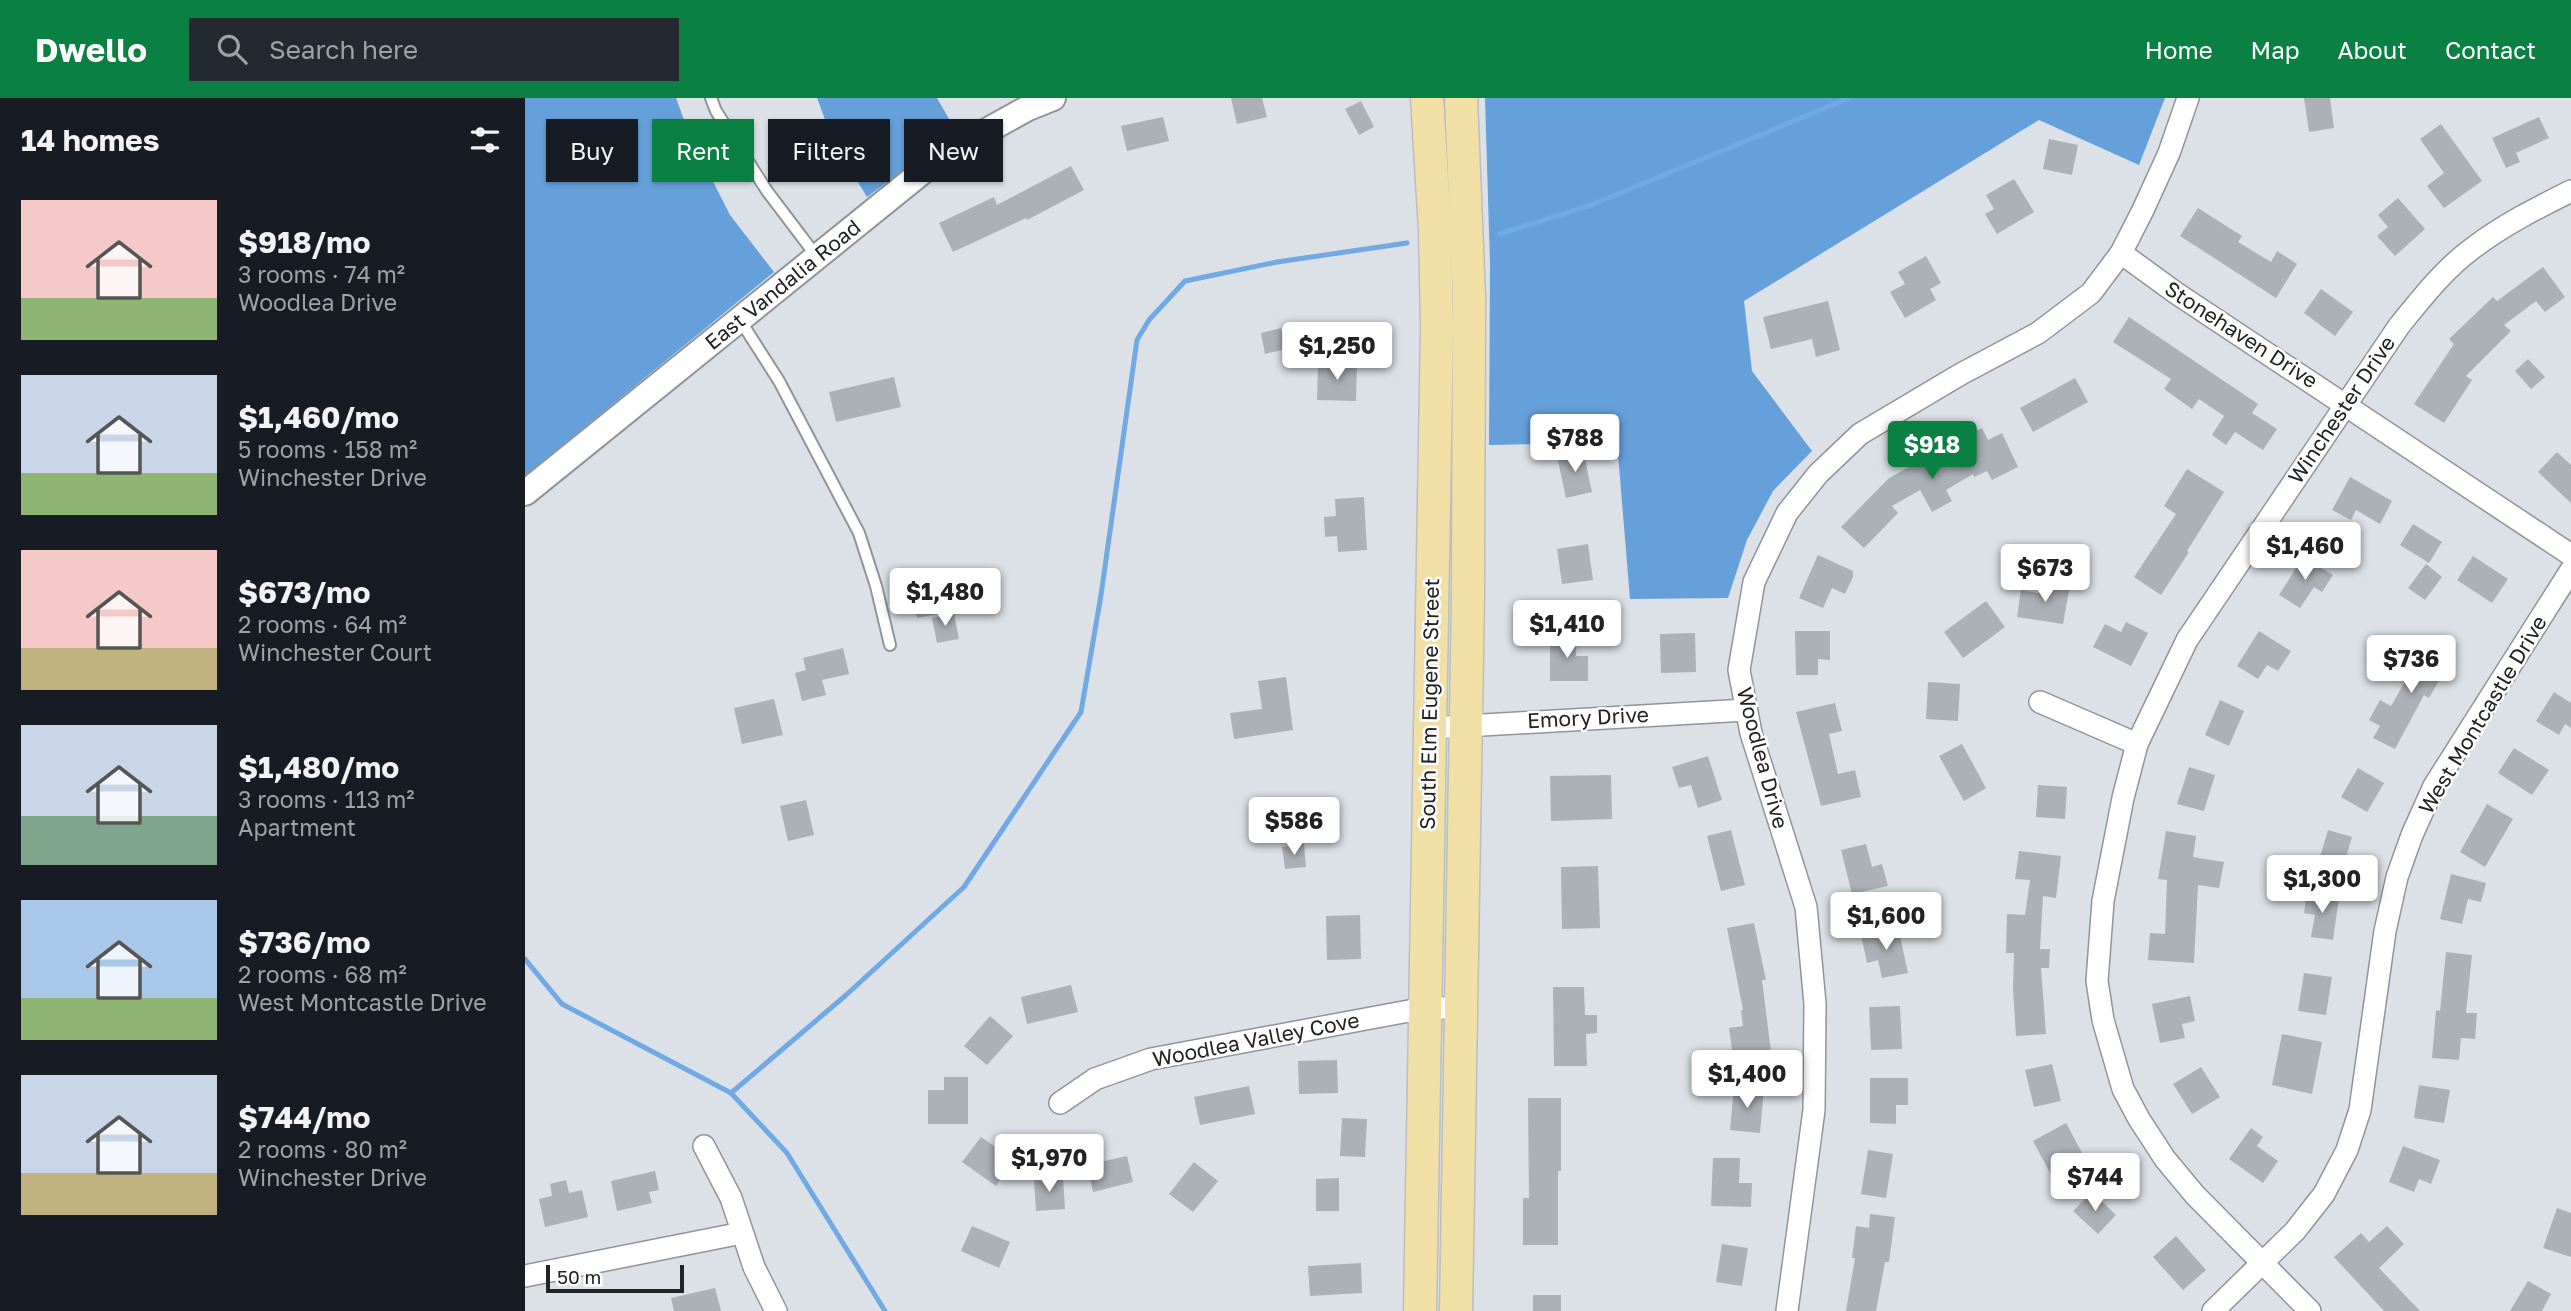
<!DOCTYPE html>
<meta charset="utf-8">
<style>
:root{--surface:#171b24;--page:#242831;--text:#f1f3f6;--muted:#9ea1a6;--accent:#0b8043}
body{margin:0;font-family:"Golos Text",sans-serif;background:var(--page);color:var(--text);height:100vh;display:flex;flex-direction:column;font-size:26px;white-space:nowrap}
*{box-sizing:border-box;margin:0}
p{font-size:23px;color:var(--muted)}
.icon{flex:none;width:38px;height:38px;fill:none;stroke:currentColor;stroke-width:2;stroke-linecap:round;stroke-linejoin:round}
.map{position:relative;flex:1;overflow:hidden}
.drawer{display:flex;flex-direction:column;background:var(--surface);width:525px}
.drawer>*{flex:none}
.banner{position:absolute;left:21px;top:21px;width:665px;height:63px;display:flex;gap:14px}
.scale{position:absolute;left:21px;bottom:18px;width:138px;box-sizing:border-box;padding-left:7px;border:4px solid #212325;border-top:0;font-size:19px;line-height:24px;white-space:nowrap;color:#212325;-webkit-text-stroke:5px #fff;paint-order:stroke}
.price{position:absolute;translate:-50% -60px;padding:0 16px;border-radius:7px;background:#fff;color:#222;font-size:23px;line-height:46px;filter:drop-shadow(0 2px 4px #0008)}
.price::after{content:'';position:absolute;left:50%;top:42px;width:21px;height:16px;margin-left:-10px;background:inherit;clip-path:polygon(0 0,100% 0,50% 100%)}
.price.on{background:var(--accent);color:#fff}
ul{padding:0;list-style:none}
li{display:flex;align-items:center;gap:21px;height:175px;padding:0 21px}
li span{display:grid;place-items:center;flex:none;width:196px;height:140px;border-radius:0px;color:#555}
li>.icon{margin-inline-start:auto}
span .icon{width:84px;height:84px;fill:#fffc;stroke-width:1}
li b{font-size:30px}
h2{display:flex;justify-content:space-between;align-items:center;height:84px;padding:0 21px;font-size:30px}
.tag{padding:0 24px;border-radius:0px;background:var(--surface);box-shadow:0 2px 5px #0004;font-size:24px;line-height:63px}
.tag.on{background:var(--accent);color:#fff}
header{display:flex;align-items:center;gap:42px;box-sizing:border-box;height:98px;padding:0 35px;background:var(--accent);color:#fff}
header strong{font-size:33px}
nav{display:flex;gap:38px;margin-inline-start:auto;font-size:24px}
.search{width:490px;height:63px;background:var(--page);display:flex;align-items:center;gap:18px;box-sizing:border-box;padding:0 24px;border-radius:0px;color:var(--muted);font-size:26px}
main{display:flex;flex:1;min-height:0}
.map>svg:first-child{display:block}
</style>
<header>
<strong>Dwello</strong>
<div class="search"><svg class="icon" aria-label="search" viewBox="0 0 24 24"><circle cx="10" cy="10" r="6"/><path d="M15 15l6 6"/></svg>Search here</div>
<nav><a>Home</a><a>Map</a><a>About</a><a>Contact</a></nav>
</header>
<main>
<section class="drawer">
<h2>14 homes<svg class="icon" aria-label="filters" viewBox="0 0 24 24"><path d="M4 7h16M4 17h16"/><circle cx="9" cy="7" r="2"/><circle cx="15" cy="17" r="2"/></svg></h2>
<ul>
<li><span style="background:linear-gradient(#f6c9c9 70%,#8fb573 0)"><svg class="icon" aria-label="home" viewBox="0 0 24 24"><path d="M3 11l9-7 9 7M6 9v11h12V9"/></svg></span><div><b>$918/mo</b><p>3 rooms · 74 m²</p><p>Woodlea Drive</p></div></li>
<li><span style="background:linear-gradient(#c9d6e8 70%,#8fb573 0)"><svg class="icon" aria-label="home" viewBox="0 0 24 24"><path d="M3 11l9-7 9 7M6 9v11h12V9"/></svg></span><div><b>$1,460/mo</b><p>5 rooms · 158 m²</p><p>Winchester Drive</p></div></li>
<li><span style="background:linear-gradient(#f6c9c9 70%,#c2b280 0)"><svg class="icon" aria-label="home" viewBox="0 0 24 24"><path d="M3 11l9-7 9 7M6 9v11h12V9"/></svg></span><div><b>$673/mo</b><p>2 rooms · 64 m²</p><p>Winchester Court</p></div></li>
<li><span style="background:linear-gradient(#c9d6e8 65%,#7fa58c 0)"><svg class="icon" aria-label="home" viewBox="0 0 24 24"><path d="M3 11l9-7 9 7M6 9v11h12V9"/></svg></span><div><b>$1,480/mo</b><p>3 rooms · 113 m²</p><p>Apartment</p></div></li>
<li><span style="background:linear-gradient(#a9c7e8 70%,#8fb573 0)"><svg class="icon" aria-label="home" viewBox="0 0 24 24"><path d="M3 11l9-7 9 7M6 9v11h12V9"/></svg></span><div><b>$736/mo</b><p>2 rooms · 68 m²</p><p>West Montcastle Drive</p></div></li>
<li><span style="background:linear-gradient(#c9d6e8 70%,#c2b280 0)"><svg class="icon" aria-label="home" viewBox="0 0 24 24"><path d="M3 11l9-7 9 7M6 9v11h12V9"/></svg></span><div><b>$744/mo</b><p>2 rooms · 80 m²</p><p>Winchester Drive</p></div></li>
</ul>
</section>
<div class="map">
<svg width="2046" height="1213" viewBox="0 0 2046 1213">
<rect width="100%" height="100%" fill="#dbe1e7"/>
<g fill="#66a0da">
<polygon points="0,0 151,0 165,38 205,117 249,174 0,378"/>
<polygon points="292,0 412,0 431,33 342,99 308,43"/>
<polygon points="960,0 1640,0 1614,67 1514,22 1219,203 1227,273 1287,353 1248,393 1222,442 1203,500 1105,501 1092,344 964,347 965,166"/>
</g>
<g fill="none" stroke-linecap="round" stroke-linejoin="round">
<g stroke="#70a9e4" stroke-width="5">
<polyline points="975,136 1069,106 1324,0"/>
<polyline points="0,861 37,906 206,995 262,1055 360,1213"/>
<polyline points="206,995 320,898 439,789 556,614 576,497 612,242 624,222 660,183 752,164 882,145"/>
</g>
</g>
<g fill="#acb1b7">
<polygon points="706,0 737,0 742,19 712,26"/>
<polygon points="1779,0 1805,0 1809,30 1784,34"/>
<polygon points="836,3 849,29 834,37 820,11"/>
<polygon points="638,19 644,43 602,53 596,28"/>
<polygon points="2014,19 2024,40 1991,55 1995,64 1981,70 1967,40"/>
<polygon points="1916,26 1957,83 1919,110 1902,88 1919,75 1895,41"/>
<polygon points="1524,41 1553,47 1547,77 1518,71"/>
<polygon points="546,68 559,92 502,122 501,120 428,154 414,125 469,99 472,107"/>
<polygon points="1489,81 1509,114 1472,136 1460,116 1469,111 1461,97"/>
<polygon points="1873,100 1900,131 1870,158 1852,138 1863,129 1853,117"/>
<polygon points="1673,110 1717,138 1713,144 1746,164 1752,153 1772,166 1751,200 1655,138"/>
<polygon points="1401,158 1416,185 1405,191 1411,202 1380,220 1365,194 1380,186 1373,174"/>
<polygon points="2018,169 2040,199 2020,214 2011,203 1979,227 1986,233 1941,278 1947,282 1919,325 1889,306 1929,246 1924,241 1968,199 1972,203"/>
<polygon points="1796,191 1828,214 1810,238 1779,215"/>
<polygon points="1303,203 1315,252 1291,259 1287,241 1246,251 1238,219"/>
<polygon points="1604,219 1733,306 1727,315 1752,331 1738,352 1710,334 1701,347 1687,337 1699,318 1674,301 1667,311 1639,291 1646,281 1588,244"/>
<polygon points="756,230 761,251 740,256 736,235"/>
<polygon points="2003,261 2020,279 2006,291 1990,273"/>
<polygon points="793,264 832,265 831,303 792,302"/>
<polygon points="369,279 376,309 311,324 304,294"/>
<polygon points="1550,280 1563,304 1508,334 1495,310"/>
<polygon points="1457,330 1463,342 1477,335 1493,369 1467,382 1462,373 1449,379 1448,376 1421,392 1427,403 1407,414 1395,392 1367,408 1373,415 1339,450 1316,429 1364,380"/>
<polygon points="1058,352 1067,394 1041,400 1032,358"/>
<polygon points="2032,354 2046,367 2046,405 2013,374"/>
<polygon points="1662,371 1699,394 1662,453 1664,454 1636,497 1609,479 1651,416 1639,408"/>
<polygon points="1825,379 1867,403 1855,426 1831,412 1826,422 1807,412"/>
<polygon points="839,399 842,452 813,454 812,438 800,439 799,419 811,418 810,401"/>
<polygon points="1888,426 1917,444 1904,465 1875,447"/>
<polygon points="1063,446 1068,482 1037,486 1032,451"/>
<polygon points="1293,457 1328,473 1328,479 1320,496 1307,490 1298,510 1274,500"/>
<polygon points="1948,458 1983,481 1967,505 1932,482"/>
<polygon points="1778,459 1808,477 1797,494 1789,489 1775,510 1754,497"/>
<polygon points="1901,466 1917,479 1900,502 1883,490"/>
<polygon points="412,477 419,515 392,520 384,482"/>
<polygon points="1521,483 1545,487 1538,526 1492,519 1496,492 1519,496"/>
<polygon points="1461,503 1480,529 1438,560 1419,534"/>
<polygon points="429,516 434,541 412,545 407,520"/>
<polygon points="1601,524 1623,535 1606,568 1568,549 1580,526 1596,534"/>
<polygon points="1270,533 1305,533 1305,562 1293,561 1293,577 1271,577"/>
<polygon points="1734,533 1766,553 1753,573 1742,567 1733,581 1712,568"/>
<polygon points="1170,535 1171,574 1136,575 1135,536"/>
<polygon points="1025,537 1051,537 1051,558 1063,558 1063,583 1025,583"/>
<polygon points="1904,542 1929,556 1904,600 1899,597 1870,651 1848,640 1855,628 1844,622 1855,602 1866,608"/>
<polygon points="318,550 324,576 297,582 301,597 277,603 270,575 281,572 278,560"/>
<polygon points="761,579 768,632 709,641 705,615 737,611 733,583"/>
<polygon points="1403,584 1435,586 1433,623 1401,621"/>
<polygon points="2029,594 2046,605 2046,630 2040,626 2034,637 2011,623"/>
<polygon points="249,601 258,637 217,646 209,610"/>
<polygon points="1695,602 1719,613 1704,648 1680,637"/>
<polygon points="1310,605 1317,633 1304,636 1313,676 1330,672 1336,699 1296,708 1271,614"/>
<polygon points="1437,646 1461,690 1439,703 1414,658"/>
<polygon points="1989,650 2024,672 2007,697 1973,675"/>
<polygon points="1183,658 1197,702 1173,710 1166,687 1154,690 1147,669"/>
<polygon points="1664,669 1690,677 1679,713 1652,706"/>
<polygon points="1833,670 1859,685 1842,714 1816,699"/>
<polygon points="1086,677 1087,721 1026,723 1025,678"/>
<polygon points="1513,687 1542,689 1540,721 1511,719"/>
<polygon points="281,702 289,737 263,743 255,708"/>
<polygon points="1962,706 1988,721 1960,769 1935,754"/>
<polygon points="1206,732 1220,787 1196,793 1182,738"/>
<polygon points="1803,732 1827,739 1816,776 1792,769"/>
<polygon points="1641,733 1671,738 1668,759 1699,764 1694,790 1673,787 1669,865 1623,862 1625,835 1640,836 1642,782 1633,781"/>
<polygon points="779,746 781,769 760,771 757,749"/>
<polygon points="1341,746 1347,769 1357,766 1363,788 1327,796 1316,752"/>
<polygon points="1494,753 1536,758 1531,800 1518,798 1515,851 1525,851 1524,870 1516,870 1521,936 1491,938 1488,892 1489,855 1481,855 1482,816 1500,817 1505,782 1490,781"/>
<polygon points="1073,768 1075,830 1037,831 1036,769"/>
<polygon points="1926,776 1961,785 1956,804 1943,801 1937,826 1915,821"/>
<polygon points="1782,795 1814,800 1808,842 1786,839 1790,817 1779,815"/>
<polygon points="835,817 836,861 802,862 801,818"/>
<polygon points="1229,825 1241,882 1237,882 1246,954 1208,959 1204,930 1218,928 1216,912 1218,912 1202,830"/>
<polygon points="1373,829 1383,875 1357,880 1353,862 1342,865 1336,837"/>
<polygon points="1921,854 1947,857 1941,915 1952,915 1950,941 1936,940 1934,962 1907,960 1911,912 1915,913"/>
<polygon points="1779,875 1807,879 1801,917 1773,913"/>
<polygon points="546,887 553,914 502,926 496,899"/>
<polygon points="1028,889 1059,889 1060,917 1072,917 1072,935 1061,936 1062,968 1029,968"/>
<polygon points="1665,898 1670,923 1657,926 1660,940 1635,945 1627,906"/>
<polygon points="1375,908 1377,951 1346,952 1344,909"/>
<polygon points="465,918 488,938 462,967 439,948"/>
<polygon points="1757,936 1797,944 1787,996 1747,987"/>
<polygon points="812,962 813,995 774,996 773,963"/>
<polygon points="1527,966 1536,1003 1509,1009 1500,972"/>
<polygon points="1676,969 1695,999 1667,1016 1648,986"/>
<polygon points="419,979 443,979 443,1026 403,1026 403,992 419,992"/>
<polygon points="1345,980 1383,980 1383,1007 1371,1007 1371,1026 1345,1025"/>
<polygon points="1894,987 1925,992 1919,1025 1889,1020"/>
<polygon points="724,988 730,1016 675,1027 669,999"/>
<polygon points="1209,989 1239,991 1235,1035 1205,1032"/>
<polygon points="1003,1000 1036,1000 1036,1073 1033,1073 1033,1147 998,1147 998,1100 1004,1100"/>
<polygon points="817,1020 842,1021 840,1059 815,1058"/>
<polygon points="1541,1025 1563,1066 1530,1084 1508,1043"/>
<polygon points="1726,1030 1738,1039 1732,1048 1753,1063 1738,1085 1704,1061"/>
<polygon points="456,1039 489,1062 471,1088 437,1064"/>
<polygon points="1878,1048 1915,1062 1906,1086 1894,1081 1889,1094 1864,1084"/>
<polygon points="1343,1052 1368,1056 1361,1100 1336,1096"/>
<polygon points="602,1058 608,1084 568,1094 562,1067"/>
<polygon points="1188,1060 1215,1060 1214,1085 1227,1085 1226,1109 1186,1108"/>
<polygon points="669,1064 693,1083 668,1114 644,1096"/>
<polygon points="130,1073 134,1092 124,1094 127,1105 92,1113 86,1083"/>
<polygon points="538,1080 540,1111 511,1113 509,1082"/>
<polygon points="814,1080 814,1113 791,1113 791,1081"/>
<polygon points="41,1082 44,1095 57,1092 63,1119 20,1129 14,1101 27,1098 25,1086"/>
<polygon points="1567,1094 1591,1117 1573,1136 1548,1113"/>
<polygon points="2032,1110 2046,1115 2046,1159 2018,1150"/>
<polygon points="1345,1116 1370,1119 1364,1164 1360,1164 1351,1213 1321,1213 1330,1160 1327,1160 1331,1128 1344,1130"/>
<polygon points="447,1128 485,1144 474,1170 436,1153"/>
<polygon points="1862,1128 1879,1146 1854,1170 1895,1213 1859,1213 1809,1159 1836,1135 1844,1144"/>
<polygon points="1651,1138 1681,1172 1658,1192 1628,1159"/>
<polygon points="1197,1146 1223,1150 1217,1188 1191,1184"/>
<polygon points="836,1165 837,1195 785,1198 783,1168"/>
<polygon points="2003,1183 2026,1196 2017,1213 1985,1213"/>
<polygon points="190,1190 196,1213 149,1213 146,1200"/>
<rect x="1008" y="1197" width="28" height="16"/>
</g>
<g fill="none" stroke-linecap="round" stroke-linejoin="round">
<g stroke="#8f959a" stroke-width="14">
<g id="service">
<polyline points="186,0 191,13 242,93 292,159"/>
<polyline points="215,222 254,283 334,435 351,488 365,547"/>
</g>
</g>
<g stroke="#8f959a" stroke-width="24">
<g id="minor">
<polyline points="1596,155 1651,195 2046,457"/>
<polyline points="1515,604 1612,646"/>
<polyline points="906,630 1221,612"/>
<polyline points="535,1005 570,981 626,961 900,910 936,910"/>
<polyline points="179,1048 206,1100 229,1169 251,1213"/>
<polyline points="0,1178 217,1135"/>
<polyline points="1262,1213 1289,1012 1290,906 1281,809 1226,635 1214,572 1229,484 1262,415 1293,376 1335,336 1436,276 1513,235 1566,195 1596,155 1618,112 1644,55 1663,0"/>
<polyline points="1688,1213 1770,1133 1799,1096 1822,1052 1835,1012 1860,833 1872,779 1887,737 1909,688 2046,472"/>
<path d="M1785,1213L1670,1097L1640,1061L1614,1021L1598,991L1578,922L1572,883L1578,803L1598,700L1612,646L1662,542L1874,228C1896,201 1919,171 1948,150C1978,127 2012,110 2046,93"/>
</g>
</g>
<g stroke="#8f959a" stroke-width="28">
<polyline id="tertiary" points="0,395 418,57 503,10 528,0"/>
</g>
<g stroke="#bcbdbe" stroke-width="35">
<g id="primary">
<polyline points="895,1213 912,229 910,132 902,0"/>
<polyline points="931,1213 943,496 944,199 936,0"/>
</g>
</g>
<use href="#service" stroke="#fff" stroke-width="10"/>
<use href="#minor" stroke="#fff" stroke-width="21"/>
<use href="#tertiary" stroke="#fff" stroke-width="24"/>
<use href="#primary" stroke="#f1e0a5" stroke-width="32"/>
</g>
<g text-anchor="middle" stroke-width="5" stroke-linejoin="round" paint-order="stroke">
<g font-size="21" fill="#212325" stroke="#fff">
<text transform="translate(258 187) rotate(-39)" y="7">East Vandalia Road</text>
<text transform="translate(1716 237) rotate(33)" y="7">Stonehaven Drive</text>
<text transform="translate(1817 312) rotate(-56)" y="7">Winchester Drive</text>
<text transform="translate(905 606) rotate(-89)" y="7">South Elm Eugene Street</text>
<text transform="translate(1958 617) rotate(-59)" y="7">West Montcastle Drive</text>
<text transform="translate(1063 620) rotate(-3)" y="7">Emory Drive</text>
<text transform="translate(1237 660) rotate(75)" y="7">Woodlea Drive</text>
<text transform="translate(731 942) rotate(-11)" y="7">Woodlea Valley Cove</text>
</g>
</g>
</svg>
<div class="scale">50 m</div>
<b class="price" style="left:812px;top:284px">$1,250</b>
<b class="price" style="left:1050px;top:376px">$788</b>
<b class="price on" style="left:1407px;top:383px">$918</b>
<b class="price" style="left:1780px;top:484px">$1,460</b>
<b class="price" style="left:1520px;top:506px">$673</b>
<b class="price" style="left:420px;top:530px">$1,480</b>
<b class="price" style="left:1042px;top:562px">$1,410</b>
<b class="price" style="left:1886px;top:597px">$736</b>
<b class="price" style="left:769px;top:759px">$586</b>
<b class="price" style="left:1797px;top:817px">$1,300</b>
<b class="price" style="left:1361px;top:854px">$1,600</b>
<b class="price" style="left:1222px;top:1012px">$1,400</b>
<b class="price" style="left:524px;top:1096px">$1,970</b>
<b class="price" style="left:1570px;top:1115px">$744</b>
<div class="banner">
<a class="tag">Buy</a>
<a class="tag on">Rent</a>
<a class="tag">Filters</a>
<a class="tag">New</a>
</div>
</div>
</main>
